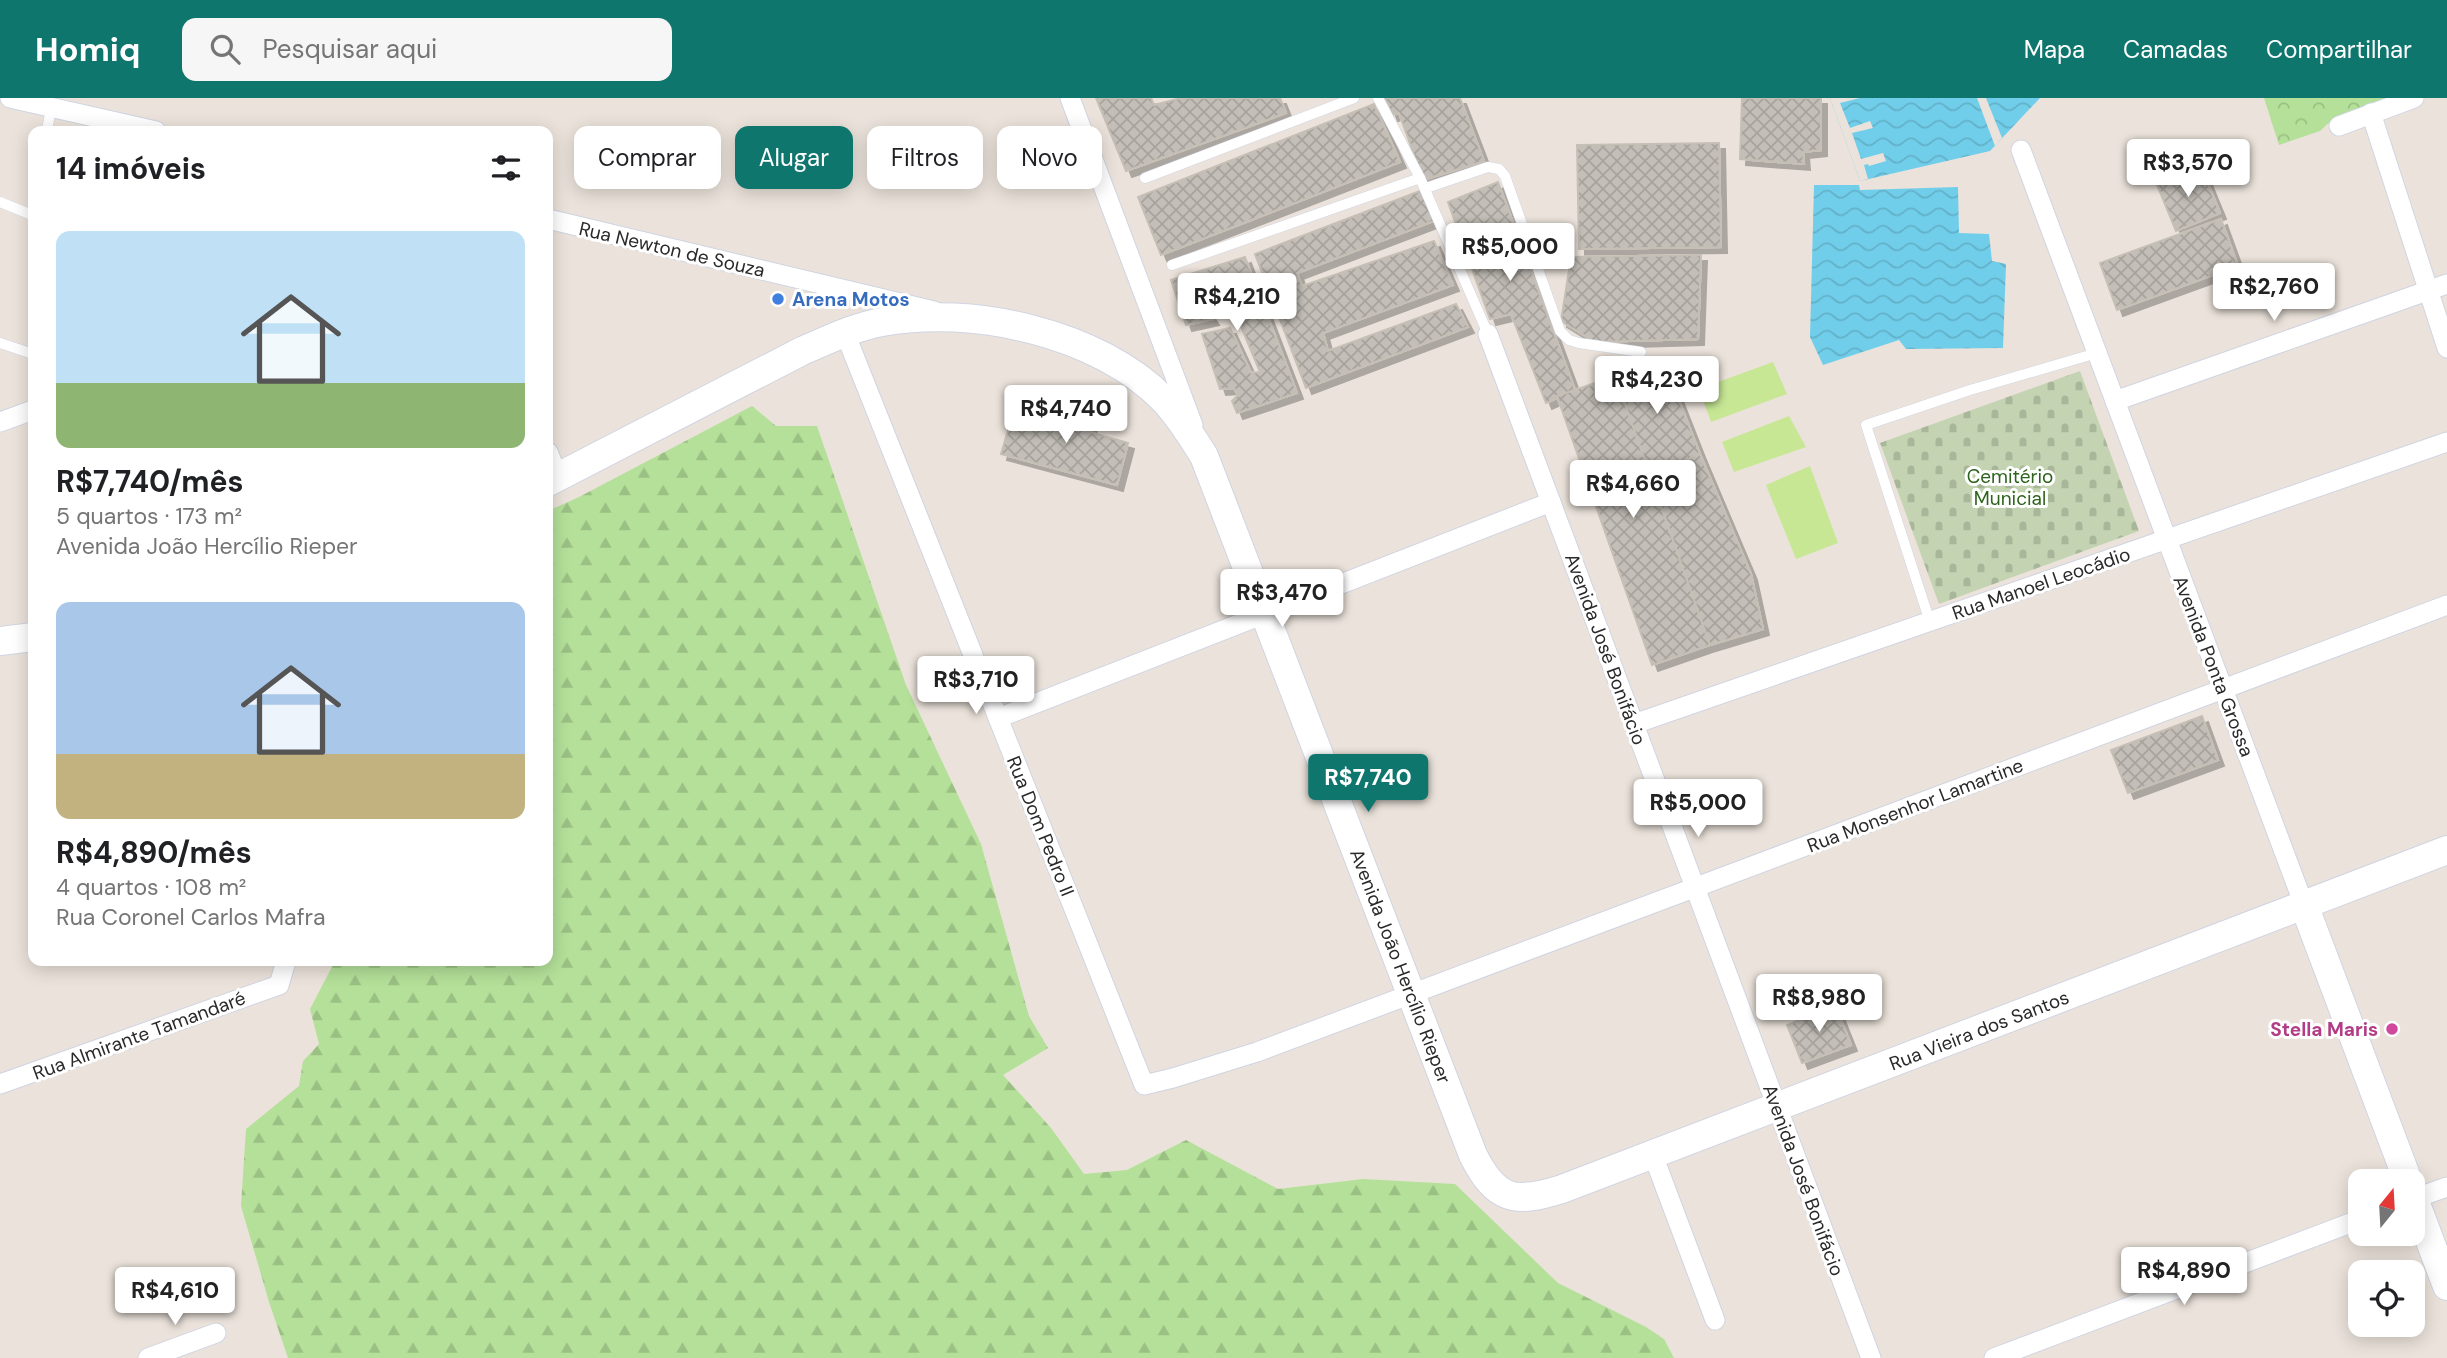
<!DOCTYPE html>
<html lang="pt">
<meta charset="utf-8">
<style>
:root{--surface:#fff;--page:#f6f6f6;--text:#202124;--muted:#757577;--accent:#0f766e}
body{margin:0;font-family:"DM Sans",sans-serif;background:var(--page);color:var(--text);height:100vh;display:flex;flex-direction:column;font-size:26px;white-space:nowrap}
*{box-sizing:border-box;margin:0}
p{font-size:23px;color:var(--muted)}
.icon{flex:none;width:38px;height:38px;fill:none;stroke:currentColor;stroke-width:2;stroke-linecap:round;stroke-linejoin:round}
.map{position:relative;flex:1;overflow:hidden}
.drawer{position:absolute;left:28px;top:28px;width:525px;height:840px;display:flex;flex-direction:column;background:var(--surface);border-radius:14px;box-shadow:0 4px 18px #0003}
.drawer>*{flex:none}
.top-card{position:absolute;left:574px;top:28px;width:665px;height:63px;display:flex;gap:14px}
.needle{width:46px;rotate:18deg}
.fabs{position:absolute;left:2348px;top:1071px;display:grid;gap:14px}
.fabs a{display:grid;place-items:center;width:77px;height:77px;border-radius:14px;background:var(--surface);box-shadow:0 4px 18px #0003;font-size:35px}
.price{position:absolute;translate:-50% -60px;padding:0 16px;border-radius:7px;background:#fff;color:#222;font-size:23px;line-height:46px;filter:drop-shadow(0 2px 4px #0008)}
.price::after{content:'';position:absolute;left:50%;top:42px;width:21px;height:16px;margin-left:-10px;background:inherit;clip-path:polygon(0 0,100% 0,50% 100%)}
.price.active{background:var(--accent);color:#fff}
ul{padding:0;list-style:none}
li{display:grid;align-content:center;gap:14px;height:371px;padding:0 28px}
li span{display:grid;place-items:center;height:217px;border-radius:14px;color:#555}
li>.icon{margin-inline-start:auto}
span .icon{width:126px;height:126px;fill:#fffc;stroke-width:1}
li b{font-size:30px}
h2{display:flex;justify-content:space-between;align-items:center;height:84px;padding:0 28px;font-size:30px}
.chip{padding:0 24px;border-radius:14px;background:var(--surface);box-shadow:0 4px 18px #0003;font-size:24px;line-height:63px}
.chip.active{background:var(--accent);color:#fff}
header{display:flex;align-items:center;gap:42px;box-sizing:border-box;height:98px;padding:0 35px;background:var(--accent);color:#fff}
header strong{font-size:33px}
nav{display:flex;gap:38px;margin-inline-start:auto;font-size:24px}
.search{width:490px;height:63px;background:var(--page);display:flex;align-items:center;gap:18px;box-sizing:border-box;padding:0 24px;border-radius:14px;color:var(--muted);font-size:26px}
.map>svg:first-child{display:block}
</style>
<header>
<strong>Homiq</strong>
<div class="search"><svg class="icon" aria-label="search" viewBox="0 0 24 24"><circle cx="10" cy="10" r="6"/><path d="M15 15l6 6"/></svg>Pesquisar aqui</div>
<nav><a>Mapa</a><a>Camadas</a><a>Compartilhar</a></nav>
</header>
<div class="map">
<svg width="2447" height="1260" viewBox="0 0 2447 1260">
<defs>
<pattern id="forest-firs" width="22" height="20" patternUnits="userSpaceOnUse" patternTransform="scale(1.75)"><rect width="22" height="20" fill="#b4e099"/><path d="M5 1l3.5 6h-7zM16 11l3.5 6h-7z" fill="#9bc084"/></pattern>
<pattern id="cemetery-stones" width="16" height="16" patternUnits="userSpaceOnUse" patternTransform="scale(1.75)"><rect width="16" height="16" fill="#c4d4b3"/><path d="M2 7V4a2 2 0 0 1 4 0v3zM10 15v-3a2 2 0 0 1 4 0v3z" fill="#a8b69a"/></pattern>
<pattern id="park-crowns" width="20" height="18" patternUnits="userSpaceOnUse" patternTransform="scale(1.75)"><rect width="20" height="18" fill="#b4e099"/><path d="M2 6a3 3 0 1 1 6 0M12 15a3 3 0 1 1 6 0" fill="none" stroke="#9bc084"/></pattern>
<pattern id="water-waves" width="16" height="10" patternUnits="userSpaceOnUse" patternTransform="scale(1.75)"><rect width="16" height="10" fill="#71ceea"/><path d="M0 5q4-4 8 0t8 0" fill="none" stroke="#62b1c9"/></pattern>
<pattern id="building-cross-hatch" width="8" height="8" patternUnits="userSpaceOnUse" patternTransform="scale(1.75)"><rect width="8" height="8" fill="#c3beb7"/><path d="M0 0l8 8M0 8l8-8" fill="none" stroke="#a8a39d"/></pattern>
<filter id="shadow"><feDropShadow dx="6" dy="6" stdDeviation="0" flood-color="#0004"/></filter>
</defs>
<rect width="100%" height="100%" fill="#ebe3db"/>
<polygon fill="url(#forest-firs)" points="752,308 776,328 817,328 906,587 981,746 1029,918 1048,950 1003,977 1051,1030 1084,1076 1127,1072 1186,1042 1278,1091 1363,1081 1455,1086 1558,1185 1646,1229 1664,1241 1674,1260 288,1260 269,1204 241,1108 246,1031 299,988 303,963 319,946 310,911 335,863 548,863 548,413 579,399"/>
<polygon fill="url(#cemetery-stones)" points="2080,273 2139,433 1939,506 1880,345"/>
<polygon fill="url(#park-crowns)" points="2264,0 2391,0 2333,21 2320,33 2279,47"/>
<g fill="#c7e795">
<polygon points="1773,264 1787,296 1711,324 1699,291"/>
<polygon points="1789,318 1806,349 1734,374 1722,344"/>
<polygon points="1810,368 1838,445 1796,461 1766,387"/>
</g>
<g fill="url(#water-waves)">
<polygon points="1830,0 2040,0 1990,53 1860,83"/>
<polygon points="1814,87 1859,87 1860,92 1958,89 1959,135 1989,136 1992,163 2006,166 2003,250 1906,251 1899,242 1823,267 1810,239"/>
</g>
<g fill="#ebe3db">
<polygon points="1830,0 1860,0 1840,5 1850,30 1870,23 1873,30 1852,35 1861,61 1883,55 1886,63 1869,68 1868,66 1864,67 1868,81 1860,83"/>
<polygon points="1977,0 1986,0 2002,40 1995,48"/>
</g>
<g fill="url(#building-cross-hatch)" stroke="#c6bfb5" stroke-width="2" filter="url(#shadow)">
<polygon points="1096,0 1151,0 1154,7 1181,0 1280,0 1286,15 1126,73"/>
<polygon points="1385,0 1460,0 1484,63 1423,82 1399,15 1392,17"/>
<polygon points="1742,0 1821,0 1821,52 1803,54 1804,66 1740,61"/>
<polygon points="1374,6 1400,64 1161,157 1138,99"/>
<polygon points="1719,45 1721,149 1579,151 1577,47"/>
<polygon points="2201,69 2220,115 2176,133 2157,87"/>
<polygon points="1498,84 1575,292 1546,305 1511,216 1490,221 1448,104"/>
<polygon points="1425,91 1439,121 1297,175 1302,188 1434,143 1453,187 1323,235 1328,253 1456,206 1468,229 1306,290 1255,156"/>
<polygon points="2221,121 2238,168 2117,212 2100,165"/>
<polygon points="1701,157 1698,241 1595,244 1561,223 1571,159"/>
<polygon points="1245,159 1297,295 1237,315 1232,303 1238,297 1234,290 1220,291 1202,236 1230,230 1251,275 1260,274 1230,202 1205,209 1213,221 1186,227 1171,182"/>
<polygon points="1662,259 1700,356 1650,377 1615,278"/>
<polygon points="1615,278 1710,547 1652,567 1557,298"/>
<polygon points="1059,306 1094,315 1089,334 1128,345 1117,387 1001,356 1013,315 1053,326"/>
<polygon points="1700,356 1751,476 1763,531 1710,547 1650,377"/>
<polygon points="2202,618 2218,662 2128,695 2111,652"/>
<polygon points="1835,907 1851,947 1802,965 1787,927"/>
</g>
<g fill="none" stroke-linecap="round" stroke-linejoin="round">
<g stroke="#d0d4e2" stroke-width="11">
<g id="lane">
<polyline points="1378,0 1420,80"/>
<polyline points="47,33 51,9"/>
<polyline points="1145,80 1354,0"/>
<polyline points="1426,90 1488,69 1499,71 1505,78 1560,233 1569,242 1579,245 1641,254"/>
<polyline points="0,104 32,117 33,111"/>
<polyline points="1172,167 1420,80 1488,236"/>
<polyline points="0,245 33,256"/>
<polyline points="1930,524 1866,327 1970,292 2097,255"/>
</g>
</g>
<g stroke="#d0d4e2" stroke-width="21">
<g id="street">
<polyline points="10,0 156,33"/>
<polyline points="1070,0 1193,327"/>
<polyline points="2371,15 2447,250"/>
<polyline points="2339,28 2414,0"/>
<polyline points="2021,52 2304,807"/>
<polyline points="548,121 934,213"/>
<polyline points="845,235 1144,987 1173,980 1257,954 2447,507"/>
<polyline points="1488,236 1871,1260"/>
<polyline points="2115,303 2447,186"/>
<polyline points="0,324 33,312"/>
<polyline points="548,354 558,379"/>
<polyline points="998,620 1551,404"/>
<polyline points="1634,626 2447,344"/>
<polyline points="0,986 279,887 286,863"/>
<polyline points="1653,1057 1715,1222"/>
<polyline points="2413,1101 2447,1089"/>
<polyline points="148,1260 216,1235"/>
<polyline points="1994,1260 2361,1121"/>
</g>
</g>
<g stroke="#d0d4e2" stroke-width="30">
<g id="secondary">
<path d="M548,384L802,253C828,242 854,229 882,224C972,207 1099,235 1164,302C1180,319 1192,339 1204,358L1473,1057C1496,1103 1515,1106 1562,1091L2447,752"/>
<polyline points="0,543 33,539"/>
<polyline points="2304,807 2408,1083"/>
<polyline points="2413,1098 2447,1188"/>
</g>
</g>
<use href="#lane" stroke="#fff" stroke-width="10"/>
<use href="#street" stroke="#fff" stroke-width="19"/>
<use href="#secondary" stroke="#fff" stroke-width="28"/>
</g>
<circle fill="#3f7fe0" stroke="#fff" stroke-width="2.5" cx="778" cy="201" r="7"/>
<circle fill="#d1479c" stroke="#fff" stroke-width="2.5" cx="2392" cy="931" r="7"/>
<g text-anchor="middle" stroke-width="6" stroke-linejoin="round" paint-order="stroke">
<g font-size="19" fill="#292929" stroke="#fff">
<text transform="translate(672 151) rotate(13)" y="7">Rua Newton de Souza</text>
<text transform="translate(2041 485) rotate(-19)" y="7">Rua Manoel Leocádio</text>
<text transform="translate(1606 551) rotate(70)" y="7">Avenida José Bonifácio</text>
<text transform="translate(2214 568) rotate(69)" y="7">Avenida Ponta Grossa</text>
<text transform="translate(1915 707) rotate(-21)" y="7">Rua Monsenhor Lamartine</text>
<text transform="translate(1041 728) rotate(68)" y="7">Rua Dom Pedro II</text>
<text transform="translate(1401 868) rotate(69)" y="7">Avenida João Hercílio Rieper</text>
<text transform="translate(1979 932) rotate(-21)" y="7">Rua Vieira dos Santos</text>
<text transform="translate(139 937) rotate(-20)" y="7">Rua Almirante Tamandaré</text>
<text transform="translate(1804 1082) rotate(70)" y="7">Avenida José Bonifácio</text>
</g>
<g font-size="19" font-weight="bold" fill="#366cbe" stroke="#fff" text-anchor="start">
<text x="792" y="208">Arena Motos</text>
</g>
<g font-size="19" fill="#2d631c" stroke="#fff">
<text x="2010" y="385">Cemitério<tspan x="2010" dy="22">Municial</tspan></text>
</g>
<g font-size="19" font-weight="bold" fill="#b23c85" stroke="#fff" text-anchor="end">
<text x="2378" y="938">Stella Maris</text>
</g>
</g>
</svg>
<div class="fabs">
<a><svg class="needle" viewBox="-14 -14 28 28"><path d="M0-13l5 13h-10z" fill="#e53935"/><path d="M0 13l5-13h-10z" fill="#757577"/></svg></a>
<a><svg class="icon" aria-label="locate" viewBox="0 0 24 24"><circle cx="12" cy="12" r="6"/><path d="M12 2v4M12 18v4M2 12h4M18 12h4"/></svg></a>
</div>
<b class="price" style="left:2188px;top:101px">R$3,570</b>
<b class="price" style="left:1510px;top:185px">R$5,000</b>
<b class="price" style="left:2274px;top:225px">R$2,760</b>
<b class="price" style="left:1237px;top:235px">R$4,210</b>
<b class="price" style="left:1657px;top:318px">R$4,230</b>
<b class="price" style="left:1066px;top:347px">R$4,740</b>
<b class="price" style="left:1633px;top:422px">R$4,660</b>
<b class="price" style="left:1282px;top:531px">R$3,470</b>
<b class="price" style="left:976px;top:618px">R$3,710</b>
<b class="price active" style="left:1368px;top:716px">R$7,740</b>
<b class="price" style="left:1698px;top:741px">R$5,000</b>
<b class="price" style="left:1819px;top:936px">R$8,980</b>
<b class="price" style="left:2184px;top:1209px">R$4,890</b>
<b class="price" style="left:175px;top:1229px">R$4,610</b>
<div class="top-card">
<a class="chip">Comprar</a>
<a class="chip active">Alugar</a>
<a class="chip">Filtros</a>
<a class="chip">Novo</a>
</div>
<section class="drawer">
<h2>14 imóveis<svg class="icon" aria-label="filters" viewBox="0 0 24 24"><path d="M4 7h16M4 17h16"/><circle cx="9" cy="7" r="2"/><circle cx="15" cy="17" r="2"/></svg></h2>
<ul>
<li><span style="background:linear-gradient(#bfe0f5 70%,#8fb573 0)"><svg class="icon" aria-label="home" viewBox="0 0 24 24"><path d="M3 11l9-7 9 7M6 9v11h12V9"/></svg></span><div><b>R$7,740/mês</b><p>5 quartos · 173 m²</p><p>Avenida João Hercílio Rieper</p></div></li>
<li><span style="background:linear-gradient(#a9c7e8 70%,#c2b280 0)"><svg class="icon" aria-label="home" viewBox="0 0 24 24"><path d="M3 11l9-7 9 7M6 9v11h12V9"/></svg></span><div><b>R$4,890/mês</b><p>4 quartos · 108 m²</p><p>Rua Coronel Carlos Mafra</p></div></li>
</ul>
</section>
</div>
